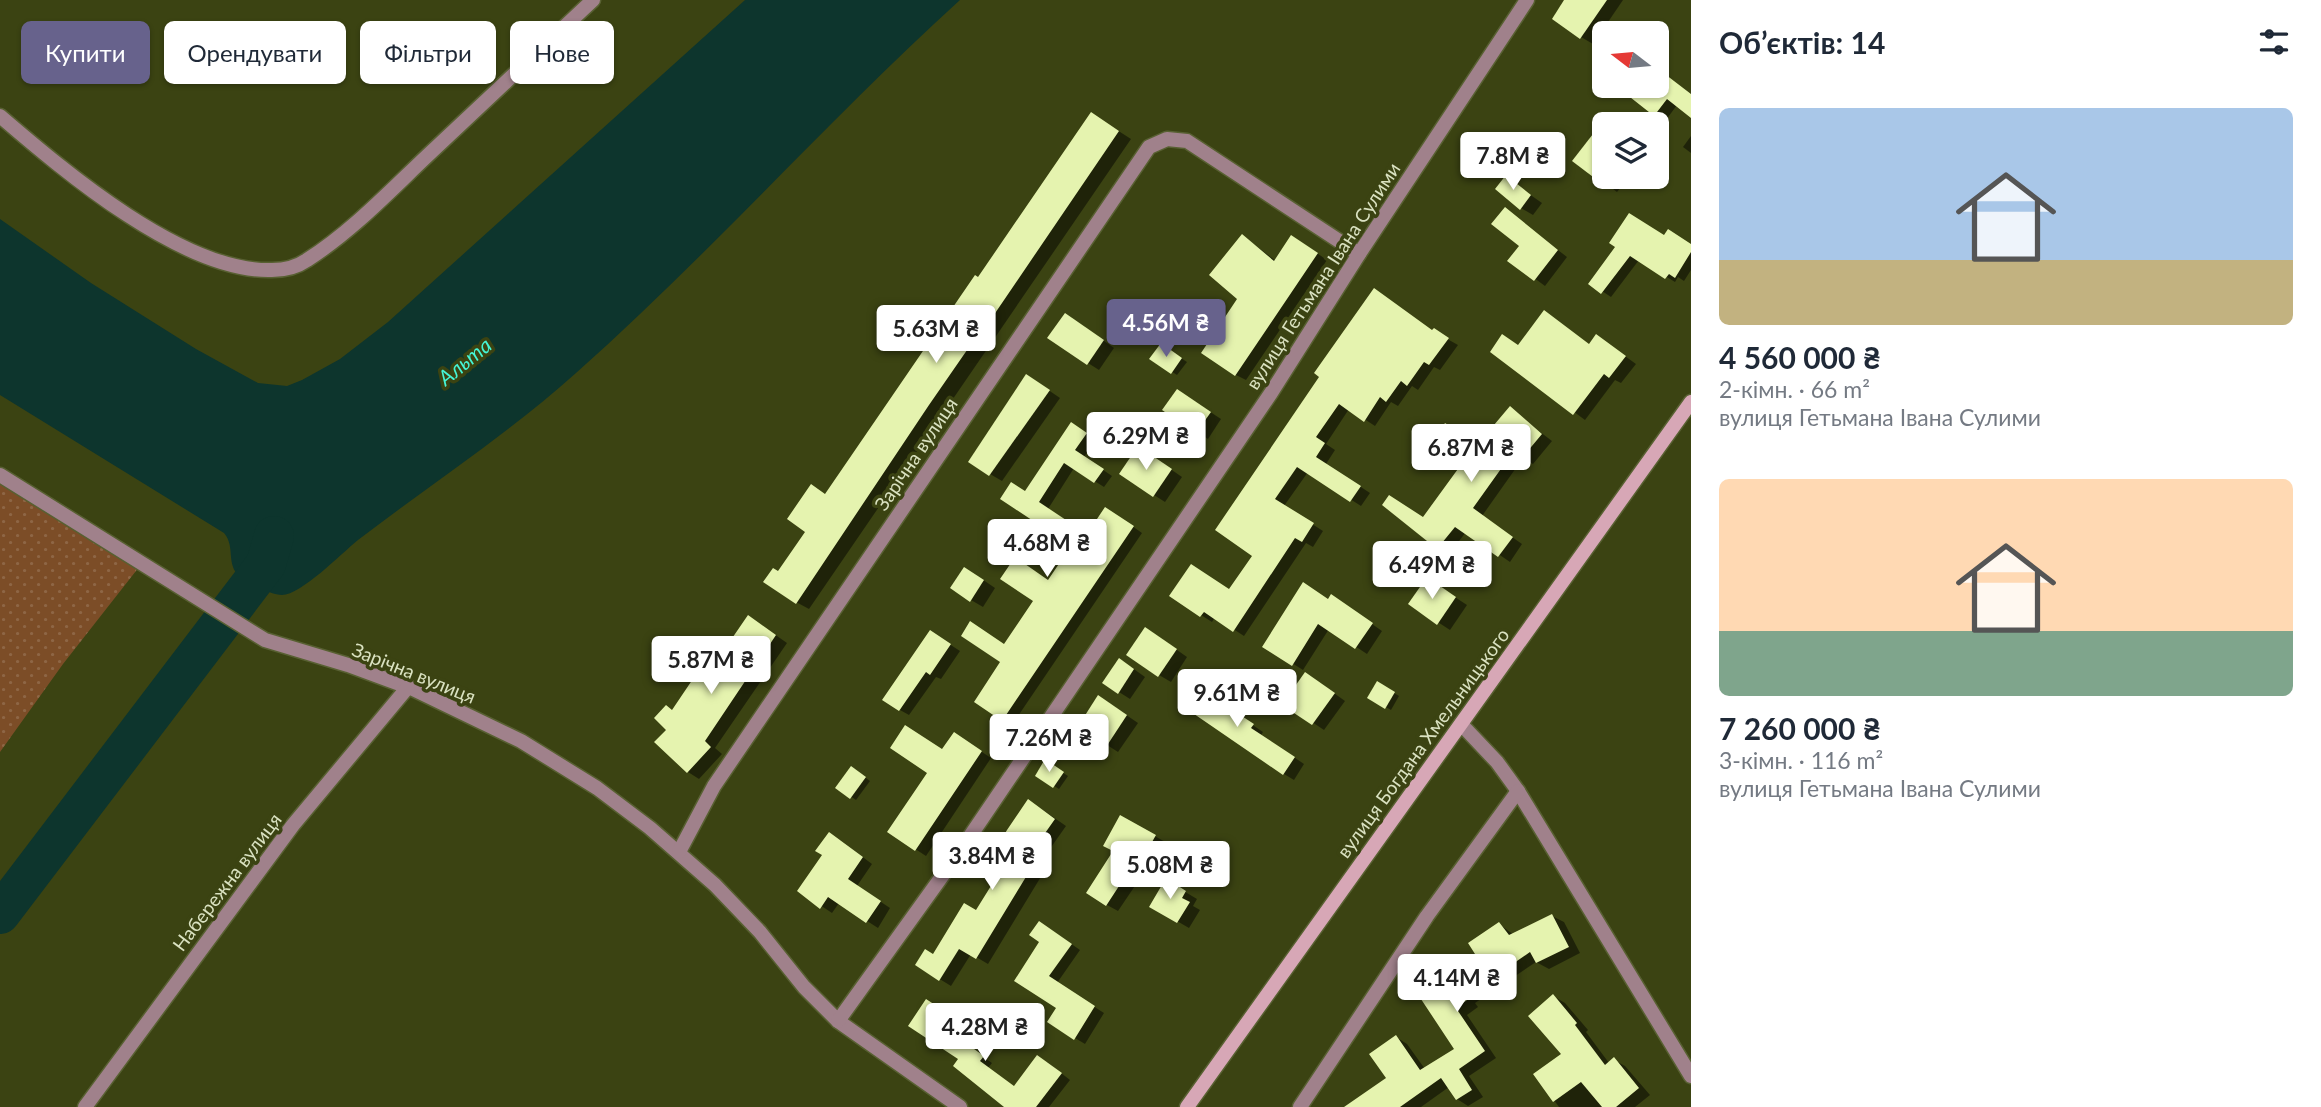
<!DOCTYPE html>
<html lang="uk">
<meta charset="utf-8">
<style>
:root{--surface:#fff;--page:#f6f6f7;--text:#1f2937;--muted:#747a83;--accent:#67628c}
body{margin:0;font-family:Lato,sans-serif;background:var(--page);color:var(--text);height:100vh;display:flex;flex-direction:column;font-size:26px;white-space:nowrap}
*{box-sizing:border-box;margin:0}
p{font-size:23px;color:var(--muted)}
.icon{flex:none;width:38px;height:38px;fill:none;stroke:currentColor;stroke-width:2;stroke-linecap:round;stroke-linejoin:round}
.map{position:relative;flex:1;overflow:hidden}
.drawer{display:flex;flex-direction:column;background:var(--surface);width:630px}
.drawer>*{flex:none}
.banner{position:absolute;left:21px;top:21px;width:665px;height:63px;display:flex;gap:14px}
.needle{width:46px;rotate:286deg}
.buttons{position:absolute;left:1592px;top:21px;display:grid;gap:14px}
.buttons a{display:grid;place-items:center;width:77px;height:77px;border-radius:10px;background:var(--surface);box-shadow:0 2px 5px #0004;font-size:35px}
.price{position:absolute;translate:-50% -60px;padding:0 16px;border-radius:7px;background:#fff;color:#222;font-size:23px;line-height:46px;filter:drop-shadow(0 2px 4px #0008)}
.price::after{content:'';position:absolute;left:50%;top:42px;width:21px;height:16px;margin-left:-10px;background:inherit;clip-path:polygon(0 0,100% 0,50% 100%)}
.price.active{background:var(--accent);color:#fff}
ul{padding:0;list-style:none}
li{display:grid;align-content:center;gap:14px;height:371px;padding:0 28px}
li span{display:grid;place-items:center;height:217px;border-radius:10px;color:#555}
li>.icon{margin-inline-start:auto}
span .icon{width:126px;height:126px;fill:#fffc;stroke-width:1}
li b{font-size:30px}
h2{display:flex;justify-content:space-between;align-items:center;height:84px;padding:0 28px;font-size:30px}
.chip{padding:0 24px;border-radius:10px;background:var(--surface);box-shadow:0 2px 5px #0004;font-size:24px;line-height:63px}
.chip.active{background:var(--accent);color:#fff}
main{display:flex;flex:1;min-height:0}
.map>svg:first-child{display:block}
</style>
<main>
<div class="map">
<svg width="1691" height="1107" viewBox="0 0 1691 1107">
<defs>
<pattern id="park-dots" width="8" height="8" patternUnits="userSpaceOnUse" patternTransform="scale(1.75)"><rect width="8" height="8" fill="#7c4d27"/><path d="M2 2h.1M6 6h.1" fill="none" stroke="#8e6645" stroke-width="1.8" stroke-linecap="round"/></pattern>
</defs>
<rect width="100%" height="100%" fill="#3b4312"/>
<polygon fill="url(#park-dots)" points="0,475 143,562 63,664 0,752"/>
<path fill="#0d352d" d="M745,0H960C828,120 710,254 576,373C508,434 431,484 358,540C342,553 301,595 282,595C270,595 236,580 233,567C229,554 233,544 224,533L0,395V219L91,283L196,349L258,383L287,386L302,380L340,359L388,322Z"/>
<g fill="#0007">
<polygon points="1566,0 1623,0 1593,44 1581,37"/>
<polygon points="1657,69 1691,94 1691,116 1677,105 1666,120 1630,95 1638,86 1657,86"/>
<polygon points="1092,114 1131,139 809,609 796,602 778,573 807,532 827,496"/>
<polygon points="1594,136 1605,143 1605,177 1629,177 1617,192 1575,160"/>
<polygon points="1691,136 1691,153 1683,147"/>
<polygon points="1506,178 1542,203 1533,215 1521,208"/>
<polygon points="1505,209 1567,257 1545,286 1510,260 1521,246"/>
<polygon points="1243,236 1276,261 1302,243 1327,260 1246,380 1236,375"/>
<polygon points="1618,246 1691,246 1691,270 1684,281 1678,277 1675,282 1639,260 1611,297 1590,283"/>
<polygon points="1077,322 1114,348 1099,370 1088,363"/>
<polygon points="1433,331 1458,345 1440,370 1434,367 1418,390 1412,386 1398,406 1391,402 1375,426 1349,409 1326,444 1335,450 1326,464 1370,493 1361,506 1308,472 1284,506 1323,531 1313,547 1306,543 1244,636 1215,617 1212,622 1171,596 1230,591 1254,556 1217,530 1321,376"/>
<polygon points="1597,336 1636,364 1621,383 1615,380 1585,420 1492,351 1519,347 1590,345"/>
<polygon points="1161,345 1187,362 1177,375 1152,359"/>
<polygon points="1038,383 1060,398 1002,481 990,474"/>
<polygon points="1189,398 1221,419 1208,439 1164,410"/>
<polygon points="1510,409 1552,441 1533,464 1523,458 1482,516 1522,544 1510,562 1466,532 1449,554 1384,505 1424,519"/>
<polygon points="1081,430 1095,440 1084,457 1112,476 1104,487 1074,468 1048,509 1088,536 1115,514 1142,533 1012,725 976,701 1003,662 1005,646 1073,545 1026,493"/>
<polygon points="1150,455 1182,477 1165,502 1121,474"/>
<polygon points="976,575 995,588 983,607 971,600"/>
<polygon points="1438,586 1467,605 1450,630 1410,604"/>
<polygon points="1329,600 1342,603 1382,631 1367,654 1329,629 1303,670 1265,646"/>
<polygon points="760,624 787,643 715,748 722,754 699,779 688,772 668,730 712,671"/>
<polygon points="1157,636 1187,657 1171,682 1159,675"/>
<polygon points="940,638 960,651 941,679 936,677 909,715 900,710"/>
<polygon points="1131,667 1145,677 1130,699 1119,692"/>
<polygon points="1317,681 1345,701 1324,730 1285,704"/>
<polygon points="1378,683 1399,696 1391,710 1369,697"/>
<polygon points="1205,693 1263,732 1261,735 1304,764 1294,780 1284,774"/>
<polygon points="1110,704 1138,723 1118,752 1079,727"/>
<polygon points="964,740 991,758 926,856 889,832 943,751"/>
<polygon points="1046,762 1068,776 1059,789 1037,775"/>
<polygon points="856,771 870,781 856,800 837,787"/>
<polygon points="1040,808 1066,826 1035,870 1042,875 988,964 971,954 951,986 917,965 934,956 977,912"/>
<polygon points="1121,817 1167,843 1151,871 1147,868 1118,911 1107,905"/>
<polygon points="840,840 872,864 857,886 890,908 878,928 839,903 832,913 799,891"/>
<polygon points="1167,881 1197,899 1193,906 1200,910 1189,928 1151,906"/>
<polygon points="1552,916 1564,922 1580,953 1549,969 1536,962 1475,1003 1478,1007 1467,1015 1496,1058 1469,1076 1483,1097 1468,1106 1457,1099 1449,1087 1421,1107 1347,1107 1388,1078 1396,1037 1407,1044 1425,1069 1456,1050 1420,993 1478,955 1499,924 1514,935"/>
<polygon points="1050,929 1080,950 1057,983 1104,1013 1085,1044 1075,1038 1058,1008 1016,980"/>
<polygon points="1553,996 1565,1003 1588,1030 1586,1032 1609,1063 1614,1060 1625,1066 1650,1095 1635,1107 1559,1107 1536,1075 1563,1054"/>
<polygon points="936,1007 963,1025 955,1037 992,1063 988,1068 1015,1087 1047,1062 1070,1080 1049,1107 1003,1107 1004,1105 960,1059"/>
</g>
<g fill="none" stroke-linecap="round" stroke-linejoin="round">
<polyline stroke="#0d352d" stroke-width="40" points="0,914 266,564 274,536"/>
</g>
<g fill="#e5f3af">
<polygon points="1564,0 1607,0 1580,39 1552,19"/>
<polygon points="1657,68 1691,94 1691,118 1667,99 1654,116 1616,86 1657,86"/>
<polygon points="1091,112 1119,131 985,328 983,327 929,405 796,604 763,582 773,568 778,571 805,532 787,519 811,484 825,494 975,275 978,277"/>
<polygon points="1593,134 1605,143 1605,186 1572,161"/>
<polygon points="1506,175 1531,195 1520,210 1495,189"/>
<polygon points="1505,207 1558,250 1534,281 1507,261 1519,246 1491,224"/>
<polygon points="1629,213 1664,235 1668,229 1691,244 1691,252 1675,278 1669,274 1665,279 1630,256 1601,294 1588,284 1615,247 1609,243"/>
<polygon points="1242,234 1274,261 1291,235 1318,253 1235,376 1201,353 1237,299 1209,275"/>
<polygon points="1374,288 1432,330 1434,328 1449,338 1429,365 1424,362 1407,386 1401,381 1386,402 1380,397 1364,422 1339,404 1316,437 1325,443 1316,457 1361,486 1350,502 1297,467 1275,499 1314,523 1302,542 1295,538 1233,632 1204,612 1200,617 1169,596 1191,564 1229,589 1252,556 1215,530 1319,377 1314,373"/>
<polygon points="1544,310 1589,344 1596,334 1626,356 1609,378 1604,374 1573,415 1490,352 1502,334 1518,345"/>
<polygon points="1065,313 1104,340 1087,365 1047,338"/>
<polygon points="1161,343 1182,358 1171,374 1149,359"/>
<polygon points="1026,374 1050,390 989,476 968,462"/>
<polygon points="1177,389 1211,412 1196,433 1162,410"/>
<polygon points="1510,406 1542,434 1521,459 1513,452 1473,508 1513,537 1498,557 1455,527 1437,549 1382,505 1389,495 1423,517 1463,462 1433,442 1445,423 1478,444"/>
<polygon points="1071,422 1087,433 1075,450 1104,469 1094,483 1064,463 1039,502 1087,534 1105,507 1134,526 1002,721 974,702 1000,662 961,636 970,621 1004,644 1033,601 1000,579 1015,557 1048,580 1071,546 1000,499 1011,482 1025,491"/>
<polygon points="1138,446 1172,469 1153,497 1119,474"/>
<polygon points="964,567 984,580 970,602 950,588"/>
<polygon points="1427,577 1456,597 1437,625 1408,604"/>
<polygon points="1303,582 1328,599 1331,594 1373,623 1355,649 1318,624 1292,666 1262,647"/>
<polygon points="748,615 776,635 705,741 711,747 687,773 654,742 666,730 654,718 666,705 672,710 703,664 711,669"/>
<polygon points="1145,627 1177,649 1158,677 1126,655"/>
<polygon points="930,630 951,644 930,675 926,672 899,711 882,700"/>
<polygon points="1119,658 1134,669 1118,694 1102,683"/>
<polygon points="1305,672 1335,693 1312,725 1282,705"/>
<polygon points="1377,681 1395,692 1385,709 1367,698"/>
<polygon points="1194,685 1254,724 1251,728 1295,757 1283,775 1181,705"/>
<polygon points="1098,695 1127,715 1106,747 1077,728"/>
<polygon points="905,725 942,749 954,732 982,751 915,851 887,832 927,773 890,748"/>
<polygon points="1045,759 1064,772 1053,788 1035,776"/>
<polygon points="851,766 866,777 850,799 835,788"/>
<polygon points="1028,799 1055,819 1024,863 1032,867 976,959 959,949 939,981 915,965 925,949 933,954 964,903 976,910 999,873 986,866 1007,830"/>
<polygon points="1120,815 1156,835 1139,865 1134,863 1106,906 1086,893 1113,851 1103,846"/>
<polygon points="829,832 863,857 848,879 881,901 866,923 828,897 820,909 797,891 822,855 815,851"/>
<polygon points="1166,878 1186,891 1182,898 1190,902 1177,923 1149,907"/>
<polygon points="1552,914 1569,947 1536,963 1530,952 1465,997 1467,1000 1456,1008 1485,1051 1459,1069 1472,1090 1456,1100 1441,1078 1400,1107 1344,1107 1386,1078 1369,1054 1396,1035 1420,1070 1454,1049 1417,993 1475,954 1468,943 1499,922 1509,935"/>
<polygon points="1039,921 1072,944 1049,976 1095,1006 1074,1040 1047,1022 1056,1008 1014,981 1039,942 1029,935"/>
<polygon points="1553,994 1577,1023 1575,1025 1605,1065 1614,1057 1639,1088 1616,1107 1602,1107 1581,1082 1553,1102 1533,1074 1561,1054 1528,1016"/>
<polygon points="926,999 955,1018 947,1030 984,1056 980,1061 1014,1086 1037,1055 1062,1073 1036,1107 1004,1107 953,1066 958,1059 908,1026"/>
</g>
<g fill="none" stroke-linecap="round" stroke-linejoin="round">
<g stroke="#586032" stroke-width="17">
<g id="street">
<path d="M0,116C64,171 184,273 272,270C283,270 297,267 307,260C351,232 389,192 427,156C482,104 538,52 593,0"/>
<polyline points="0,475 265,640 348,665 413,689 521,741 597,788 650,828 715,885 760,932 804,987 838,1021 960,1107"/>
<polyline points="1461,724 1497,762 1518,791 1691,1076"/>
<polyline points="679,852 714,786 1149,147 1167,139 1187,141 1359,254"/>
<polyline points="838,1021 958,854 1271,393 1359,254 1527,0"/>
<polyline points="85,1107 293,825 408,687"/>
<polyline points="1300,1107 1427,916 1518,791"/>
</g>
</g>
<g stroke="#586032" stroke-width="17">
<polyline id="secondary" points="1187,1107 1691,402"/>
</g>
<use href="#street" stroke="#a0818b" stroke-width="14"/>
<use href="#secondary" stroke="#d7a7b6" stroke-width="14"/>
</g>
<g text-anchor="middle" stroke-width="7" stroke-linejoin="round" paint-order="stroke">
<g font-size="19" fill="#dae2c1" stroke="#3b4312">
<text transform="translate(1323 276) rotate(-57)" y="7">вулиця Гетьмана Івана Сулими</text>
<text transform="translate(916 454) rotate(-56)" y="7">Зарічна вулиця</text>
<text transform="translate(414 673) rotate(22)" y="7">Зарічна вулиця</text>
<text transform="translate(1423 743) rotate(-54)" y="7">вулиця Богдана Хмельницького</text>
<text transform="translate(227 882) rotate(-53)" y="7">Набережна вулиця</text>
</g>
<g font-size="21" font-style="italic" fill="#45f5d6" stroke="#3b4312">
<text transform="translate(465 362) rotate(-39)" y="7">Альта</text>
</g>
</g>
</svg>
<div class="buttons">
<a><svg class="needle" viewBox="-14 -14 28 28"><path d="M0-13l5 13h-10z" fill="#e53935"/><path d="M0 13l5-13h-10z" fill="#747a83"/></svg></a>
<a><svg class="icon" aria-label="layers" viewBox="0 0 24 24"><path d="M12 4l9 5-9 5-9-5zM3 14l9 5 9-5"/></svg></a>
</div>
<b class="price" style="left:1513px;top:192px">7.8M ₴</b>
<b class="price active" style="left:1166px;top:359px">4.56M ₴</b>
<b class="price" style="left:936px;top:365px">5.63M ₴</b>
<b class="price" style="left:1146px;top:472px">6.29M ₴</b>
<b class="price" style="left:1471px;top:484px">6.87M ₴</b>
<b class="price" style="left:1047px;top:579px">4.68M ₴</b>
<b class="price" style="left:1432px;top:601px">6.49M ₴</b>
<b class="price" style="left:711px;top:696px">5.87M ₴</b>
<b class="price" style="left:1237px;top:729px">9.61M ₴</b>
<b class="price" style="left:1049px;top:774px">7.26M ₴</b>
<b class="price" style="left:992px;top:892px">3.84M ₴</b>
<b class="price" style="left:1170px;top:901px">5.08M ₴</b>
<b class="price" style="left:1457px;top:1014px">4.14M ₴</b>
<b class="price" style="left:985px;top:1063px">4.28M ₴</b>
<div class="banner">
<a class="chip active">Купити</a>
<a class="chip">Орендувати</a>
<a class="chip">Фільтри</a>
<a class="chip">Нове</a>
</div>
</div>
<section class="drawer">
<h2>Об’єктів: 14<svg class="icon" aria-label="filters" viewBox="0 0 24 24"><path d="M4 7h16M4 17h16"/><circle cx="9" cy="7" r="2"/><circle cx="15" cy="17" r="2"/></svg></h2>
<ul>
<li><span style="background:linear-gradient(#a9c7e8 70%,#c2b280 0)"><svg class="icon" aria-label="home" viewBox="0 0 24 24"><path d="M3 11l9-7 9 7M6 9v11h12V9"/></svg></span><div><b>4 560 000 ₴</b><p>2-кімн. · 66 m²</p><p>вулиця Гетьмана Івана Сулими</p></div></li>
<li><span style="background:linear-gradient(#ffd9b3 70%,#7fa58c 0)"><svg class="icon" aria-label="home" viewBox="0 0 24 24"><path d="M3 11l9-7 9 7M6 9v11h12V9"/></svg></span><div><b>7 260 000 ₴</b><p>3-кімн. · 116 m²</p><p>вулиця Гетьмана Івана Сулими</p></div></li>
</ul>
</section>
</main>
